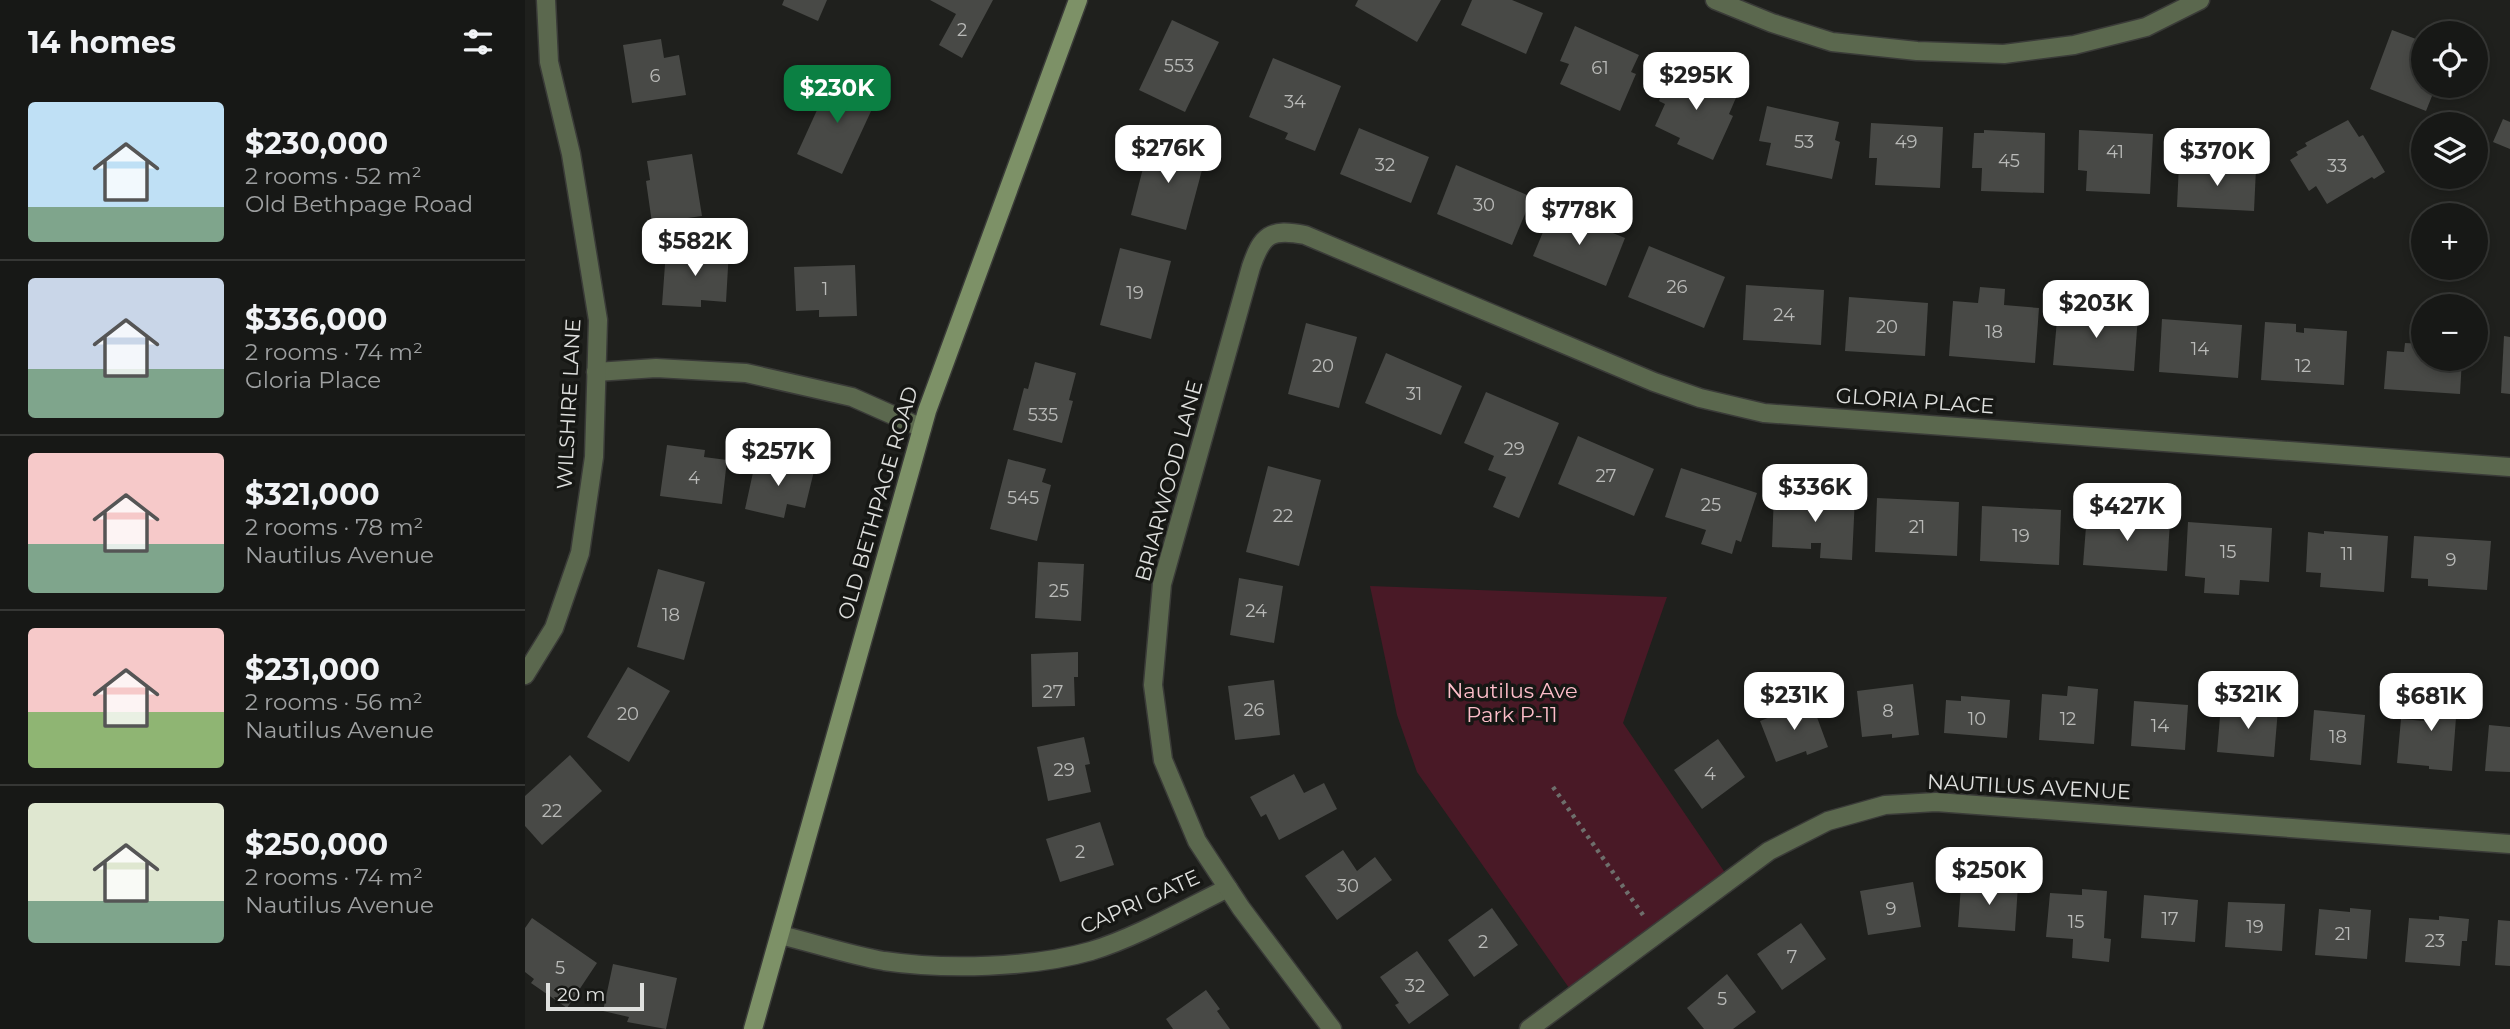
<!DOCTYPE html>
<meta charset="utf-8">
<style>
:root{--surface:#171816;--page:#242523;--text:#f1f3f6;--muted:#9ea0a1;--line:#363735;--accent:#0b8043}
body{margin:0;font-family:Montserrat,sans-serif;background:var(--page);color:var(--text);height:100vh;display:flex;flex-direction:column;font-size:26px;white-space:nowrap}
*{box-sizing:border-box;margin:0}
p{font-size:23px;color:var(--muted)}
.icon{flex:none;width:38px;height:38px;fill:none;stroke:currentColor;stroke-width:2;stroke-linecap:round;stroke-linejoin:round}
.map{position:relative;flex:1;overflow:hidden}
.details{display:flex;flex-direction:column;background:var(--surface);width:525px}
.details>*{flex:none}
.controls{position:absolute;left:1886px;top:21px;display:grid;gap:14px}
.controls a{display:grid;place-items:center;width:77px;height:77px;border-radius:50%;background:var(--surface);box-shadow:0 4px 10px #0003,0 0 0 2px var(--line);font-size:35px}
.scale{position:absolute;left:21px;bottom:18px;width:98px;box-sizing:border-box;padding-left:7px;border:4px solid #dfe0de;border-top:0;font-size:19px;line-height:24px;white-space:nowrap;color:#dfe0de;-webkit-text-stroke:5px #161714;paint-order:stroke}
.price{position:absolute;translate:-50% -60px;padding:0 16px;border-radius:14px;background:#fff;color:#222;font-size:23px;line-height:46px;filter:drop-shadow(0 2px 4px #0008)}
.price::after{content:'';position:absolute;left:50%;top:42px;width:21px;height:16px;margin-left:-10px;background:inherit;clip-path:polygon(0 0,100% 0,50% 100%)}
.price.selected{background:var(--accent);color:#fff}
ul{padding:0;list-style:none}
li{display:flex;align-items:center;gap:21px;height:175px;padding:0 28px}
li+li{border-top:2px solid var(--line)}
li span{display:grid;place-items:center;flex:none;width:196px;height:140px;border-radius:7px;color:#555}
li>.icon{margin-inline-start:auto}
span .icon{width:84px;height:84px;fill:#fffc;stroke-width:1}
li b{font-size:30px}
h2{display:flex;justify-content:space-between;align-items:center;height:84px;padding:0 28px;font-size:30px}
main{display:flex;flex:1;min-height:0}
.map>svg:first-child{display:block}
</style>
<main>
<section class="details">
<h2>14 homes<svg class="icon" aria-label="filters" viewBox="0 0 24 24"><path d="M4 7h16M4 17h16"/><circle cx="9" cy="7" r="2"/><circle cx="15" cy="17" r="2"/></svg></h2>
<ul>
<li><span style="background:linear-gradient(#bfe0f5 75%,#7fa58c 0)"><svg class="icon" aria-label="home" viewBox="0 0 24 24"><path d="M3 11l9-7 9 7M6 9v11h12V9"/></svg></span><div><b>$230,000</b><p>2 rooms · 52 m²</p><p>Old Bethpage Road</p></div></li>
<li><span style="background:linear-gradient(#c9d6e8 65%,#7fa58c 0)"><svg class="icon" aria-label="home" viewBox="0 0 24 24"><path d="M3 11l9-7 9 7M6 9v11h12V9"/></svg></span><div><b>$336,000</b><p>2 rooms · 74 m²</p><p>Gloria Place</p></div></li>
<li><span style="background:linear-gradient(#f6c9c9 65%,#7fa58c 0)"><svg class="icon" aria-label="home" viewBox="0 0 24 24"><path d="M3 11l9-7 9 7M6 9v11h12V9"/></svg></span><div><b>$321,000</b><p>2 rooms · 78 m²</p><p>Nautilus Avenue</p></div></li>
<li><span style="background:linear-gradient(#f6c9c9 60%,#8fb573 0)"><svg class="icon" aria-label="home" viewBox="0 0 24 24"><path d="M3 11l9-7 9 7M6 9v11h12V9"/></svg></span><div><b>$231,000</b><p>2 rooms · 56 m²</p><p>Nautilus Avenue</p></div></li>
<li><span style="background:linear-gradient(#dfe7d0 70%,#7fa58c 0)"><svg class="icon" aria-label="home" viewBox="0 0 24 24"><path d="M3 11l9-7 9 7M6 9v11h12V9"/></svg></span><div><b>$250,000</b><p>2 rooms · 74 m²</p><p>Nautilus Avenue</p></div></li>
</ul>
</section>
<div class="map">
<svg width="1985" height="1029" viewBox="0 0 1985 1029">
<rect width="100%" height="100%" fill="#1f201d"/>
<polygon fill="#491926" points="845,586 1142,597 1098,723 1205,880 1049,995 892,772 872,715"/>
<g fill="#484946">
<polygon points="259,0 302,0 293,21 257,5"/>
<polygon points="405,0 468,0 437,58 414,45 431,14"/>
<polygon points="833,0 916,0 892,42 830,6"/>
<polygon points="947,0 987,0 1018,13 1001,54 936,25"/>
<polygon points="647,20 694,42 660,112 614,90"/>
<polygon points="1050,26 1114,55 1106,72 1111,74 1095,111 1035,84 1044,64 1035,61"/>
<polygon points="1867,30 1899,42 1899,86 1911,86 1901,111 1845,89"/>
<polygon points="136,39 139,58 154,55 161,95 107,103 98,45"/>
<polygon points="748,58 816,86 790,151 760,139 763,133 724,117"/>
<polygon points="1149,65 1213,93 1204,114 1208,116 1188,160 1152,144 1155,138 1130,126 1140,104 1134,101"/>
<polygon points="308,75 353,96 317,174 272,154"/>
<polygon points="1242,106 1314,122 1310,140 1315,142 1307,179 1241,165 1246,143 1234,141"/>
<polygon points="1978,119 1985,122 1985,149 1968,142"/>
<polygon points="1823,120 1834,137 1838,135 1860,172 1849,179 1847,177 1802,204 1791,186 1784,191 1765,160 1773,155 1771,152 1782,146 1780,143"/>
<polygon points="1346,123 1418,127 1415,188 1350,185 1352,158 1344,158"/>
<polygon points="834,128 904,157 886,203 815,174"/>
<polygon points="1459,130 1520,133 1519,193 1456,191 1457,168 1447,168 1449,133 1459,133"/>
<polygon points="1554,130 1628,134 1625,194 1561,191 1562,171 1553,170"/>
<polygon points="625,141 681,155 661,230 606,215"/>
<polygon points="167,154 177,216 127,223 121,181 125,180 122,161"/>
<polygon points="1654,164 1731,168 1729,211 1652,207"/>
<polygon points="931,165 1007,197 987,245 912,214"/>
<polygon points="1028,208 1100,238 1081,286 1008,256"/>
<polygon points="1124,246 1200,277 1179,328 1103,297"/>
<polygon points="595,248 646,261 626,339 575,325"/>
<polygon points="180,249 204,250 201,302 176,300 176,307 137,305 141,251 180,253"/>
<polygon points="330,265 332,316 294,317 294,310 271,311 269,267"/>
<polygon points="1221,285 1299,290 1296,345 1218,340"/>
<polygon points="1455,287 1480,289 1479,305 1514,308 1510,363 1424,356 1428,301 1453,303"/>
<polygon points="1324,297 1403,303 1400,356 1320,351"/>
<polygon points="1533,309 1613,315 1609,371 1528,365"/>
<polygon points="1637,319 1717,325 1713,378 1634,372"/>
<polygon points="1740,322 1771,324 1771,332 1779,333 1779,328 1822,331 1819,385 1736,380"/>
<polygon points="781,323 832,337 814,408 763,394"/>
<polygon points="1979,336 1985,337 1985,394 1976,393"/>
<polygon points="1880,343 1899,344 1899,359 1937,359 1935,394 1859,389 1862,351 1879,352"/>
<polygon points="861,353 937,386 916,435 840,403"/>
<polygon points="510,362 551,373 544,400 548,401 537,443 488,430 499,388 503,389"/>
<polygon points="961,392 1034,423 994,518 968,507 981,477 963,470 969,456 939,443"/>
<polygon points="1053,436 1129,469 1109,516 1033,484"/>
<polygon points="142,445 180,450 179,457 202,460 197,504 135,496"/>
<polygon points="231,459 289,471 280,508 262,504 259,518 220,509"/>
<polygon points="483,459 521,469 517,482 526,485 512,541 465,529"/>
<polygon points="743,466 796,480 774,566 721,552"/>
<polygon points="1156,468 1232,493 1216,542 1211,540 1207,554 1176,544 1181,530 1140,517"/>
<polygon points="1249,493 1330,497 1327,560 1295,558 1296,543 1286,543 1286,549 1247,547"/>
<polygon points="1352,498 1434,502 1432,556 1350,552"/>
<polygon points="1457,506 1536,510 1534,565 1455,561"/>
<polygon points="1562,514 1645,520 1642,571 1558,565"/>
<polygon points="1663,522 1747,528 1744,582 1715,580 1714,595 1679,593 1680,578 1660,576"/>
<polygon points="1799,531 1863,536 1859,592 1795,587 1796,573 1781,572 1783,532 1799,534"/>
<polygon points="1889,536 1966,541 1962,590 1903,586 1903,579 1886,578"/>
<polygon points="513,562 559,564 556,621 510,618"/>
<polygon points="133,569 180,582 159,660 112,647"/>
<polygon points="714,578 758,586 749,643 705,635"/>
<polygon points="553,652 553,677 549,677 550,706 507,707 506,654"/>
<polygon points="103,667 145,691 104,762 62,737"/>
<polygon points="749,680 755,735 710,740 703,686"/>
<polygon points="1388,684 1394,735 1367,738 1367,734 1337,737 1332,691"/>
<polygon points="1543,686 1573,689 1569,744 1514,740 1517,694 1542,696"/>
<polygon points="1903,688 1933,691 1927,771 1904,769 1904,766 1872,763 1876,719 1900,721"/>
<polygon points="1436,696 1485,700 1482,738 1419,733 1421,700 1436,701"/>
<polygon points="1286,701 1303,747 1282,755 1281,751 1251,762 1235,721"/>
<polygon points="1609,701 1663,705 1660,750 1606,746"/>
<polygon points="1696,705 1753,709 1749,757 1692,752"/>
<polygon points="1789,710 1840,715 1836,765 1785,760"/>
<polygon points="1964,725 1985,727 1985,772 1960,771"/>
<polygon points="559,737 565,764 560,765 566,792 523,801 512,747"/>
<polygon points="1193,739 1220,777 1177,809 1149,770"/>
<polygon points="45,755 77,791 17,845 0,826 0,796"/>
<polygon points="769,774 779,793 799,783 812,809 754,840 741,814 736,817 725,797"/>
<polygon points="575,822 589,865 535,882 521,839"/>
<polygon points="818,850 832,871 850,857 867,880 812,920 780,876"/>
<polygon points="1388,882 1396,927 1343,935 1335,891"/>
<polygon points="1466,883 1493,885 1490,931 1433,927 1436,885 1466,888"/>
<polygon points="1557,889 1582,891 1579,938 1586,939 1584,962 1547,958 1548,939 1521,937 1525,893 1557,895"/>
<polygon points="1619,895 1673,900 1670,942 1616,938"/>
<polygon points="1703,902 1760,904 1757,951 1700,947"/>
<polygon points="967,908 993,945 949,977 923,940"/>
<polygon points="1825,908 1846,910 1842,959 1790,955 1794,909 1825,912"/>
<polygon points="1914,916 1944,919 1942,941 1937,941 1935,966 1880,962 1884,918 1914,920"/>
<polygon points="7,918 72,963 42,1008 6,983 9,979 0,972 0,928"/>
<polygon points="1973,920 1985,921 1985,966 1970,965"/>
<polygon points="1276,923 1301,959 1257,990 1232,954"/>
<polygon points="892,951 924,995 884,1024 870,1005 874,1003 855,977"/>
<polygon points="88,964 152,978 141,1029 102,1022 104,1017 78,1011"/>
<polygon points="1202,974 1231,1012 1208,1029 1179,1029 1162,1008"/>
<polygon points="681,990 695,1009 692,1011 705,1029 648,1029 641,1019"/>
</g>
<g fill="none" stroke-linecap="round" stroke-linejoin="round">
<g stroke="#3a3b38" stroke-width="21">
<g id="minor">
<polyline points="1190,0 1247,23 1307,42 1392,51 1479,54 1549,45 1621,27 1675,0"/>
<polyline points="71,372 131,368 221,373 327,397 397,428"/>
<polyline points="0,675 29,628 55,553 69,457 73,320 46,154 24,62 21,0"/>
<path d="M255,935C289,943 324,955 359,961C420,970 507,968 566,951C612,937 660,909 703,888"/>
<path d="M807,1029L716,908L672,841L638,760L628,685L637,584L726,267C737,235 745,228 780,235L1129,382L1175,398L1239,413L1985,467"/>
<polyline points="1004,1029 1244,851 1303,821 1360,805 1411,802 1985,844"/>
</g>
</g>
<g stroke="#3a3b38" stroke-width="21">
<polyline id="secondary" points="228,1029 402,411 553,0"/>
</g>
<polyline stroke="#6e6f6c" stroke-width="4.5" stroke-dasharray="3.5 5" stroke-linecap="butt" points="1028,787 1118,915"/>
<use href="#minor" stroke="#5b684e" stroke-width="18"/>
<use href="#secondary" stroke="#7d9167" stroke-width="18"/>
</g>
<g text-anchor="middle" stroke-width="7" stroke-linejoin="round" paint-order="stroke">
<g font-size="18" fill="#b9bab8">
<text x="437" y="36">2</text>
<text x="654" y="72">553</text>
<text x="1075" y="74">61</text>
<text x="130" y="82">6</text>
<text x="770" y="108">34</text>
<text x="1279" y="148">53</text>
<text x="1381" y="148">49</text>
<text x="1590" y="158">41</text>
<text x="1484" y="167">45</text>
<text x="860" y="171">32</text>
<text x="1812" y="172">33</text>
<text x="959" y="211">30</text>
<text x="1152" y="293">26</text>
<text x="300" y="295">1</text>
<text x="610" y="299">19</text>
<text x="1259" y="321">24</text>
<text x="1362" y="333">20</text>
<text x="1469" y="338">18</text>
<text x="1675" y="355">14</text>
<text x="798" y="372">20</text>
<text x="1778" y="372">12</text>
<text x="889" y="400">31</text>
<text x="518" y="421">535</text>
<text x="989" y="455">29</text>
<text x="1081" y="482">27</text>
<text x="169" y="484">4</text>
<text x="498" y="504">545</text>
<text x="1186" y="511">25</text>
<text x="758" y="522">22</text>
<text x="1392" y="533">21</text>
<text x="1496" y="542">19</text>
<text x="1703" y="558">15</text>
<text x="1822" y="560">11</text>
<text x="1926" y="566">9</text>
<text x="534" y="597">25</text>
<text x="731" y="617">24</text>
<text x="146" y="621">18</text>
<text x="528" y="698">27</text>
<text x="729" y="716">26</text>
<text x="1363" y="717">8</text>
<text x="103" y="720">20</text>
<text x="1452" y="725">10</text>
<text x="1543" y="725">12</text>
<text x="1635" y="732">14</text>
<text x="1813" y="743">18</text>
<text x="539" y="776">29</text>
<text x="1185" y="780">4</text>
<text x="27" y="817">22</text>
<text x="555" y="858">2</text>
<text x="823" y="892">30</text>
<text x="1366" y="915">9</text>
<text x="1645" y="925">17</text>
<text x="1551" y="928">15</text>
<text x="1730" y="933">19</text>
<text x="1818" y="940">21</text>
<text x="1910" y="947">23</text>
<text x="958" y="948">2</text>
<text x="1267" y="963">7</text>
<text x="35" y="974">5</text>
<text x="890" y="992">32</text>
<text x="1197" y="1005">5</text>
</g>
<g font-size="21" fill="#dfe0de" stroke="#161714">
<text transform="translate(1390 401) rotate(4)" y="7">GLORIA PLACE</text>
<text transform="translate(44 404) rotate(-87)" y="7">WILSHIRE LANE</text>
<text transform="translate(644 481) rotate(-75)" y="7">BRIARWOOD LANE</text>
<text transform="translate(353 503) rotate(-74)" y="7">OLD BETHPAGE ROAD</text>
<text transform="translate(1504 787) rotate(3)" y="7">NAUTILUS AVENUE</text>
<text transform="translate(615 902) rotate(-24)" y="7">CAPRI GATE</text>
</g>
<g font-size="21" fill="#febeca" stroke="#161714">
<text x="987" y="698">Nautilus Ave<tspan x="987" dy="24">Park P-11</tspan></text>
</g>
</g>
</svg>
<div class="controls">
<a><svg class="icon" aria-label="locate" viewBox="0 0 24 24"><circle cx="12" cy="12" r="6"/><path d="M12 2v4M12 18v4M2 12h4M18 12h4"/></svg></a>
<a><svg class="icon" aria-label="layers" viewBox="0 0 24 24"><path d="M12 4l9 5-9 5-9-5zM3 14l9 5 9-5"/></svg></a>
<a>+</a>
<a>−</a>
</div>
<div class="scale">20 m</div>
<b class="price" style="left:1171px;top:112px">$295K</b>
<b class="price selected" style="left:312px;top:125px">$230K</b>
<b class="price" style="left:643px;top:185px">$276K</b>
<b class="price" style="left:1692px;top:188px">$370K</b>
<b class="price" style="left:1054px;top:247px">$778K</b>
<b class="price" style="left:170px;top:278px">$582K</b>
<b class="price" style="left:1571px;top:340px">$203K</b>
<b class="price" style="left:253px;top:488px">$257K</b>
<b class="price" style="left:1290px;top:524px">$336K</b>
<b class="price" style="left:1602px;top:543px">$427K</b>
<b class="price" style="left:1723px;top:731px">$321K</b>
<b class="price" style="left:1269px;top:732px">$231K</b>
<b class="price" style="left:1906px;top:733px">$681K</b>
<b class="price" style="left:1464px;top:907px">$250K</b>
</div>
</main>
